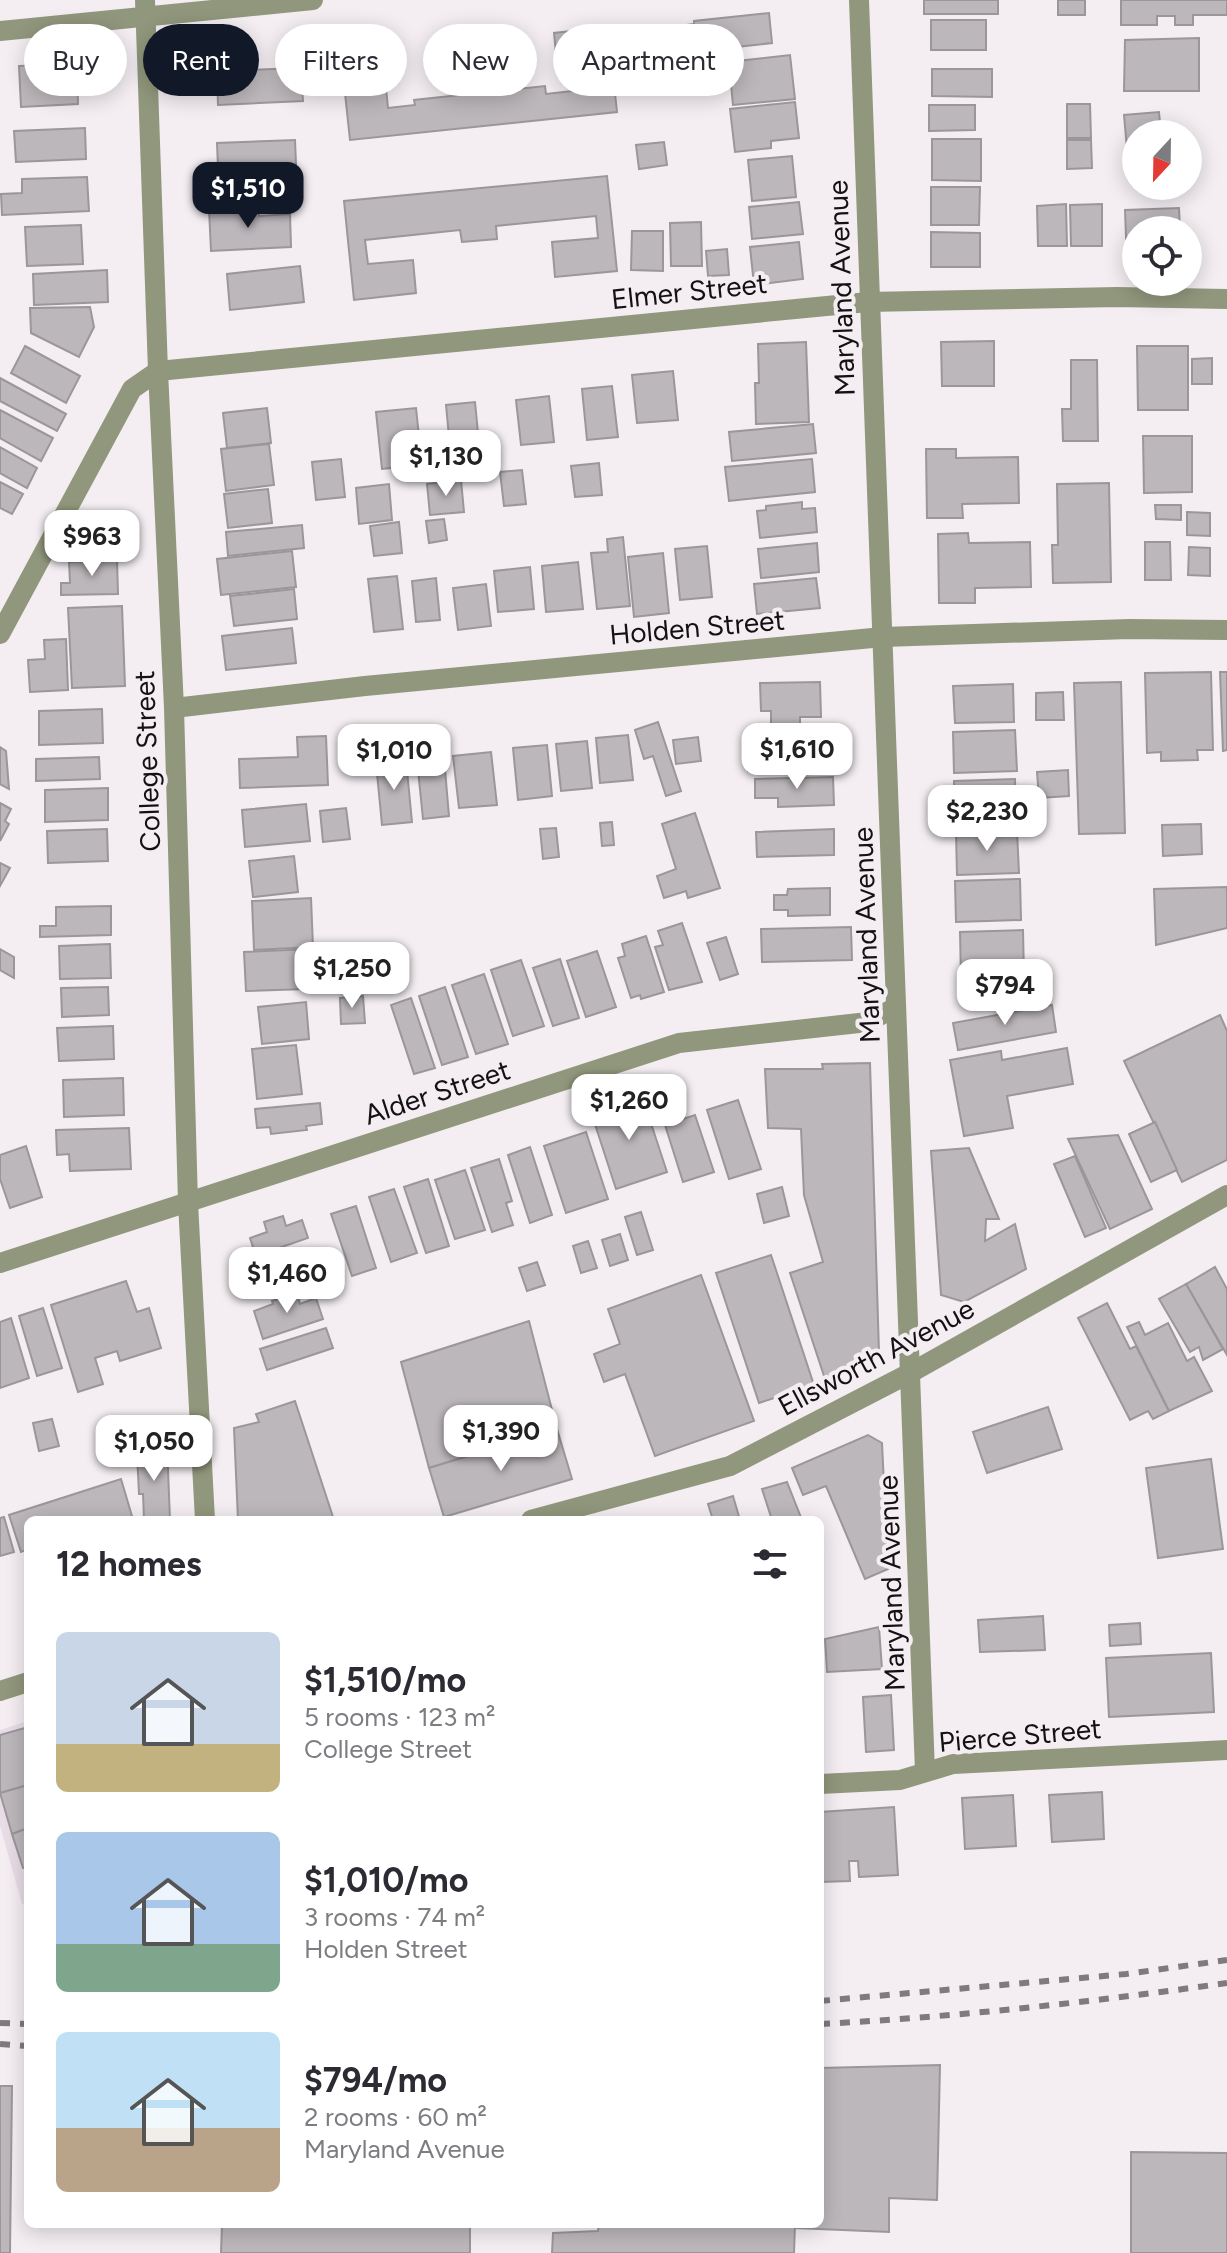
<!DOCTYPE html>
<meta charset="utf-8">
<style>
:root{--surface:#fff;--page:#f2f2f3;--text:#2b2b33;--muted:#7c7c81;--accent:#111827}
body{margin:0;font-family:Figtree,sans-serif;background:var(--page);color:var(--text);height:100vh;display:flex;flex-direction:column;font-size:30px;white-space:nowrap}
*{box-sizing:border-box;margin:0}
p{font-size:26px;color:var(--muted)}
.icon{flex:none;width:44px;height:44px;fill:none;stroke:currentColor;stroke-width:2;stroke-linecap:round;stroke-linejoin:round}
.map{position:relative;flex:1;overflow:hidden}
.side{position:absolute;left:24px;top:1516px;width:800px;height:712px;display:flex;flex-direction:column;background:var(--surface);border-radius:12px;box-shadow:0 4px 20px #0003}
.side>*{flex:none}
.top-card{position:absolute;left:24px;top:24px;width:800px;height:72px;display:flex;gap:16px}
.needle{width:52px;rotate:202deg}
.controls{position:absolute;left:1122px;top:120px;display:grid;gap:16px}
.controls a{display:grid;place-items:center;width:80px;height:80px;border-radius:50%;background:var(--surface);box-shadow:0 4px 20px #0003;font-size:40px}
.price{position:absolute;translate:-50% -68px;padding:0 18px;border-radius:16px;background:#fff;color:#222;font-size:26px;line-height:52px;filter:drop-shadow(0 2px 4px #0008)}
.price::after{content:'';position:absolute;left:50%;top:48px;width:24px;height:18px;margin-left:-12px;background:inherit;clip-path:polygon(0 0,100% 0,50% 100%)}
.price.active{background:var(--accent);color:#fff}
ul{padding:0;list-style:none}
li{display:flex;align-items:center;gap:24px;height:200px;padding:0 32px}
li span{display:grid;place-items:center;flex:none;width:224px;height:160px;border-radius:12px;color:#555}
li>.icon{margin-inline-start:auto}
span .icon{width:96px;height:96px;fill:#fffc;stroke-width:1}
li b{font-size:34px}
h2{display:flex;justify-content:space-between;align-items:center;height:96px;padding:0 32px;font-size:34px}
.pill{padding:0 28px;border-radius:36px;background:var(--surface);box-shadow:0 4px 20px #0003;font-size:28px;line-height:72px}
.pill.active{background:var(--accent);color:#fff}
.map>svg:first-child{display:block}
</style>
<div class="map">
<svg width="1227" height="2253" viewBox="0 0 1227 2253">
<rect width="100%" height="100%" fill="#f4eef3"/>
<polygon fill="#e8dde7" points="28,1721 28,1904 22,1904 0,1826 0,1730"/>
<g fill="#bcb7bb" stroke="#9b969a" stroke-width="2">
<rect x="924" y="0" width="74" height="14"/>
<rect x="1058" y="0" width="27" height="15"/>
<polygon points="1121,0 1227,0 1227,15 1193,15 1193,25 1175,25 1175,16 1157,16 1157,25 1121,25"/>
<polygon points="769,13 772,43 674,54 671,27 694,24 694,21"/>
<rect x="931" y="20" width="55" height="30"/>
<polygon points="608,27 617,112 350,140 341,56 390,50 392,66 384,67 388,108 415,105 414,100 545,86 546,94 572,91 568,53 556,54 554,33"/>
<polygon points="1199,38 1199,91 1124,91 1125,40"/>
<polygon points="790,55 795,99 733,105 729,62"/>
<polygon points="77,64 78,104 21,107 19,66"/>
<polygon points="301,68 303,101 218,105 217,71"/>
<polygon points="932,69 992,69 992,97 932,96"/>
<polygon points="795,102 799,138 771,141 771,148 735,152 730,109"/>
<polygon points="1067,104 1090,104 1091,138 1067,138"/>
<polygon points="929,105 975,105 975,130 929,131"/>
<polygon points="1159,112 1161,134 1136,134 1136,149 1127,149 1124,115"/>
<polygon points="85,128 86,159 16,162 14,131"/>
<polygon points="932,139 981,139 981,181 932,180"/>
<polygon points="295,140 297,189 219,192 217,143"/>
<polygon points="1067,140 1091,140 1092,168 1067,169"/>
<polygon points="664,142 667,165 639,169 636,145"/>
<polygon points="792,156 796,197 752,201 748,160"/>
<polygon points="607,176 617,271 555,277 552,242 598,238 596,216 496,226 497,239 462,242 460,230 365,240 368,264 413,260 416,293 354,300 344,201"/>
<polygon points="87,177 89,211 2,215 1,194 22,193 22,179"/>
<polygon points="931,187 980,187 979,225 931,225"/>
<polygon points="799,202 803,234 752,239 749,207"/>
<polygon points="1066,204 1067,246 1038,246 1037,206"/>
<polygon points="1102,204 1102,246 1071,246 1070,205"/>
<polygon points="259,207 259,216 290,214 291,247 211,251 209,209"/>
<polygon points="1179,208 1180,230 1136,230 1136,264 1127,264 1125,210"/>
<polygon points="701,222 702,266 671,266 670,223"/>
<polygon points="81,225 83,264 27,266 25,227"/>
<polygon points="632,231 663,231 663,271 631,270"/>
<polygon points="931,232 980,233 980,267 931,267"/>
<polygon points="799,242 803,279 754,285 750,247"/>
<polygon points="727,249 729,275 708,276 706,251"/>
<polygon points="300,266 304,302 230,310 227,274"/>
<polygon points="107,270 108,302 34,305 33,274"/>
<polygon points="90,307 94,327 79,357 31,333 30,308"/>
<polygon points="994,341 994,386 942,386 941,342"/>
<polygon points="806,342 809,422 756,424 755,383 759,383 758,344"/>
<polygon points="25,346 80,376 66,403 11,373"/>
<polygon points="1137,346 1188,346 1188,410 1138,410"/>
<polygon points="1212,358 1212,384 1192,384 1192,359"/>
<polygon points="1071,360 1097,360 1098,441 1063,441 1062,409 1071,409"/>
<polygon points="673,371 678,420 637,423 632,375"/>
<polygon points="0,378 66,414 57,431 0,401"/>
<polygon points="612,386 618,437 587,440 582,389"/>
<polygon points="549,396 554,442 521,445 516,400"/>
<polygon points="475,402 481,464 465,466 464,457 451,458 446,405"/>
<polygon points="267,408 271,443 227,448 223,413"/>
<polygon points="416,408 422,465 382,469 376,412"/>
<polygon points="0,410 53,438 41,461 0,438"/>
<polygon points="813,424 816,453 732,461 729,432"/>
<polygon points="1143,436 1192,436 1192,492 1144,493"/>
<polygon points="269,444 274,485 226,491 221,449"/>
<polygon points="0,447 37,468 27,488 0,473"/>
<polygon points="926,449 956,449 956,458 1018,457 1019,503 962,504 963,518 927,518"/>
<polygon points="341,459 345,497 316,500 312,462"/>
<polygon points="812,459 815,492 729,501 725,467"/>
<polygon points="599,463 602,495 575,497 571,466"/>
<polygon points="522,470 526,504 504,506 500,472"/>
<polygon points="461,480 464,512 430,515 427,484"/>
<polygon points="0,482 23,494 12,514 0,508"/>
<polygon points="1109,483 1111,582 1053,583 1052,545 1058,545 1057,484"/>
<polygon points="389,484 392,520 359,524 356,488"/>
<polygon points="268,489 272,523 228,528 224,494"/>
<polygon points="802,502 802,509 815,508 817,532 760,538 757,511 766,510 766,506"/>
<polygon points="1155,505 1181,505 1181,520 1156,519"/>
<polygon points="1187,512 1210,513 1210,536 1187,535"/>
<polygon points="444,519 447,540 429,543 426,521"/>
<polygon points="399,522 402,553 374,556 370,526"/>
<polygon points="302,525 304,548 228,556 226,532"/>
<polygon points="968,533 969,543 1030,542 1031,587 975,588 975,603 939,603 938,534"/>
<polygon points="623,537 630,606 597,609 591,553 608,552 607,539"/>
<polygon points="1145,542 1170,542 1171,580 1145,580"/>
<polygon points="817,543 819,572 761,578 758,549"/>
<polygon points="707,546 712,597 680,600 675,549"/>
<polygon points="1189,547 1210,548 1210,576 1188,575"/>
<polygon points="292,551 296,587 221,595 217,559"/>
<polygon points="663,553 669,613 634,617 628,557"/>
<polygon points="117,560 118,594 61,595 61,583 70,583 69,562"/>
<polygon points="578,562 583,609 546,612 542,566"/>
<polygon points="530,567 534,609 498,612 494,571"/>
<polygon points="397,576 403,629 374,632 368,579"/>
<polygon points="436,578 440,620 416,622 412,581"/>
<polygon points="816,578 820,608 757,614 754,584"/>
<polygon points="486,584 491,626 458,630 453,588"/>
<polygon points="294,589 297,619 234,626 230,596"/>
<polygon points="122,606 125,686 72,688 68,608"/>
<polygon points="292,628 296,663 226,670 222,636"/>
<polygon points="66,639 68,690 30,692 28,660 45,659 44,640"/>
<polygon points="1211,672 1213,750 1197,750 1198,760 1161,761 1161,752 1147,753 1145,673"/>
<polygon points="1220,672 1227,672 1227,750 1223,751"/>
<polygon points="820,682 821,717 800,717 800,727 771,728 771,711 761,711 760,683"/>
<polygon points="1121,682 1125,833 1079,834 1074,683"/>
<polygon points="1013,684 1014,722 955,723 953,686"/>
<polygon points="1063,692 1064,720 1036,720 1036,693"/>
<polygon points="102,709 103,743 39,745 39,711"/>
<polygon points="658,722 681,791 666,796 653,756 644,759 635,730"/>
<polygon points="1015,730 1017,771 954,773 953,732"/>
<polygon points="628,735 633,780 600,783 596,738"/>
<polygon points="326,736 328,785 240,788 239,759 298,757 297,737"/>
<polygon points="698,737 701,761 676,764 673,740"/>
<polygon points="587,741 592,788 561,791 556,744"/>
<polygon points="824,742 825,769 748,771 747,743"/>
<polygon points="547,745 552,796 518,800 513,748"/>
<polygon points="0,747 6,751 9,789 0,784"/>
<polygon points="491,752 497,805 459,808 453,756"/>
<polygon points="99,757 100,779 36,781 36,759"/>
<polygon points="444,758 449,816 423,819 417,760"/>
<polygon points="406,760 412,822 382,825 376,763"/>
<polygon points="1068,770 1069,796 1039,798 1037,772"/>
<polygon points="833,777 834,805 778,807 778,798 755,798 755,779"/>
<polygon points="1015,779 1016,820 955,822 954,781"/>
<polygon points="108,788 108,820 45,822 45,790"/>
<polygon points="0,803 11,809 5,821 9,824 0,841"/>
<polygon points="306,804 310,841 245,847 242,810"/>
<polygon points="346,808 350,839 323,842 320,811"/>
<polygon points="695,813 720,888 688,898 686,891 664,898 657,876 676,869 662,824"/>
<polygon points="612,822 614,845 602,846 600,823"/>
<polygon points="1201,824 1202,854 1163,856 1162,825"/>
<polygon points="556,828 559,857 543,859 540,829"/>
<polygon points="107,829 108,861 48,863 47,831"/>
<polygon points="834,829 834,855 757,857 756,832"/>
<polygon points="1017,831 1019,873 957,875 956,833"/>
<polygon points="294,856 298,892 253,897 249,861"/>
<polygon points="0,863 10,868 0,886"/>
<polygon points="1020,879 1021,920 956,922 955,881"/>
<polygon points="1227,887 1227,928 1156,945 1154,889"/>
<polygon points="830,888 830,915 788,916 788,910 774,910 774,895 787,895 788,889"/>
<polygon points="311,898 313,947 254,950 252,901"/>
<polygon points="111,906 111,935 40,937 40,926 56,926 56,907"/>
<polygon points="682,923 702,982 669,990 655,947 663,945 658,931"/>
<polygon points="851,927 852,960 762,962 761,929"/>
<polygon points="1023,930 1024,977 961,979 960,932"/>
<polygon points="646,936 664,992 641,999 640,995 631,998 618,958 625,956 622,944"/>
<polygon points="726,937 738,974 720,980 707,943"/>
<polygon points="110,944 111,978 60,979 59,946"/>
<polygon points="335,948 337,988 246,991 244,952"/>
<polygon points="0,949 14,957 14,978 0,970"/>
<polygon points="597,951 616,1007 586,1017 567,961"/>
<polygon points="560,959 579,1018 553,1026 533,968"/>
<polygon points="521,960 544,1026 513,1036 491,970"/>
<polygon points="484,974 508,1044 476,1054 452,985"/>
<polygon points="108,987 109,1015 62,1017 61,988"/>
<polygon points="445,987 468,1057 442,1065 419,996"/>
<polygon points="363,996 365,1023 341,1024 340,998"/>
<polygon points="411,998 435,1068 414,1074 391,1005"/>
<polygon points="306,1002 309,1039 262,1044 258,1007"/>
<polygon points="1052,1005 1056,1032 958,1050 953,1023"/>
<polygon points="1220,1015 1227,1031 1227,1160 1182,1182 1124,1061"/>
<polygon points="113,1026 114,1059 59,1061 57,1028"/>
<polygon points="296,1045 302,1094 257,1099 252,1049"/>
<polygon points="1067,1048 1073,1084 1007,1096 1013,1128 964,1136 950,1060 1001,1051 1002,1060"/>
<polygon points="870,1063 879,1352 875,1360 825,1379 790,1273 823,1262 804,1195 801,1129 768,1128 765,1069 823,1069 822,1064"/>
<polygon points="123,1078 124,1115 64,1117 63,1080"/>
<polygon points="642,1096 667,1172 616,1189 591,1112"/>
<polygon points="738,1100 761,1169 729,1179 707,1110"/>
<polygon points="320,1103 322,1124 306,1126 307,1130 271,1134 270,1127 257,1128 255,1109"/>
<polygon points="695,1115 714,1172 683,1182 665,1125"/>
<polygon points="1155,1122 1177,1170 1151,1182 1129,1134"/>
<polygon points="129,1128 131,1169 70,1171 69,1154 57,1155 56,1130"/>
<polygon points="586,1132 608,1199 566,1213 544,1146"/>
<polygon points="1118,1135 1152,1209 1110,1229 1068,1139"/>
<polygon points="26,1146 42,1197 10,1208 0,1179 0,1155"/>
<polygon points="530,1147 552,1215 530,1223 508,1155"/>
<polygon points="969,1148 999,1219 986,1219 985,1241 1015,1224 1026,1269 964,1302 941,1295 931,1151"/>
<polygon points="1075,1156 1106,1228 1085,1237 1054,1164"/>
<polygon points="499,1159 512,1201 506,1203 513,1225 492,1232 471,1168"/>
<polygon points="465,1170 485,1230 455,1239 435,1180"/>
<polygon points="428,1179 449,1246 426,1253 404,1187"/>
<polygon points="782,1187 789,1216 764,1223 757,1194"/>
<polygon points="394,1189 417,1253 391,1262 369,1197"/>
<polygon points="356,1206 376,1268 352,1276 331,1214"/>
<polygon points="641,1212 653,1250 637,1255 625,1217"/>
<polygon points="283,1216 286,1226 302,1220 308,1238 256,1256 250,1238 267,1232 264,1222"/>
<polygon points="620,1234 628,1260 610,1266 602,1240"/>
<polygon points="588,1241 597,1268 581,1273 573,1246"/>
<polygon points="294,1249 306,1283 266,1298 253,1264"/>
<polygon points="771,1255 814,1385 759,1403 716,1273"/>
<polygon points="537,1262 545,1285 527,1291 519,1268"/>
<polygon points="1215,1267 1227,1289 1227,1355 1186,1284"/>
<polygon points="701,1275 754,1421 655,1456 625,1374 604,1382 594,1354 620,1344 608,1309"/>
<polygon points="126,1281 137,1312 149,1308 161,1348 120,1361 117,1351 95,1358 103,1384 78,1392 51,1305"/>
<polygon points="1186,1284 1223,1349 1203,1360 1199,1347 1190,1352 1159,1299"/>
<polygon points="297,1293 300,1304 316,1298 323,1319 263,1339 254,1311 273,1304 272,1301"/>
<polygon points="1107,1303 1130,1349 1136,1346 1169,1411 1153,1419 1148,1411 1130,1420 1078,1318"/>
<polygon points="43,1308 62,1368 37,1376 19,1316"/>
<polygon points="11,1318 29,1378 0,1388 0,1322"/>
<polygon points="529,1321 557,1429 429,1468 401,1362"/>
<polygon points="1139,1322 1145,1335 1168,1323 1187,1361 1194,1357 1212,1391 1169,1411 1127,1327"/>
<polygon points="326,1328 333,1348 267,1370 260,1349"/>
<polygon points="295,1401 334,1520 238,1520 234,1428 259,1422 256,1414"/>
<polygon points="1048,1407 1062,1449 987,1473 973,1432"/>
<polygon points="52,1419 59,1446 39,1451 33,1423"/>
<polygon points="557,1429 572,1479 444,1517 429,1468"/>
<polygon points="868,1435 882,1443 888,1569 865,1579 826,1486 803,1495 792,1468"/>
<polygon points="167,1444 170,1520 144,1520 143,1494 139,1494 137,1453"/>
<polygon points="1211,1459 1223,1549 1158,1558 1146,1468"/>
<polygon points="121,1479 132,1516 120,1520 28,1520 28,1549 21,1552 9,1515"/>
<polygon points="787,1482 802,1520 772,1520 762,1489"/>
<polygon points="733,1496 740,1520 713,1520 708,1504"/>
<polygon points="4,1517 14,1552 0,1556 0,1518"/>
<polygon points="1043,1616 1045,1650 980,1652 978,1620"/>
<polygon points="1140,1623 1141,1644 1110,1646 1109,1625"/>
<polygon points="879,1627 882,1669 827,1672 825,1639"/>
<polygon points="1211,1653 1214,1712 1109,1717 1106,1658"/>
<polygon points="891,1695 894,1750 866,1752 863,1697"/>
<polygon points="28,1727 28,1785 0,1793 0,1735"/>
<polygon points="28,1785 28,1828 12,1834 0,1793"/>
<polygon points="1102,1792 1104,1839 1052,1842 1049,1795"/>
<polygon points="1013,1795 1016,1846 965,1849 962,1798"/>
<polygon points="894,1807 898,1875 859,1877 858,1861 849,1861 850,1881 820,1882 820,1812"/>
<polygon points="28,1828 28,1868 23,1868 12,1834"/>
<polygon points="940,2065 937,2200 889,2198 889,2232 795,2228 795,2224 820,2224 820,2068"/>
<polygon points="0,2086 12,2086 10,2253 0,2253"/>
<polygon points="1131,2152 1227,2153 1227,2253 1131,2253"/>
<polygon points="222,2224 470,2224 470,2253 221,2253"/>
<polygon points="599,2224 795,2224 794,2253 552,2253 553,2233 598,2231"/>
</g>
<g fill="none" stroke-linecap="round" stroke-linejoin="round">
<g stroke="#91977c" stroke-width="20">
<polyline points="145,0 158,371 174,708 188,1203 205,1520"/>
<path d="M859,0C877,591 906,1181 925,1772"/>
<polyline points="0,31 313,0"/>
<polyline points="0,634 132,389 158,371 868,302 1117,297 1227,299"/>
<polyline points="174,708 365,686 883,637 1129,629 1227,630"/>
<polyline points="0,1263 679,1043 868,1022 896,1007"/>
<polyline points="820,1784 900,1780 953,1764 1227,1750"/>
</g>
<g stroke="#91977c" stroke-width="20">
<polyline points="531,1520 730,1466 912,1372 1227,1195"/>
<polyline points="0,1691 28,1682"/>
</g>
<g stroke="#7e7a7d" stroke-width="6" stroke-dasharray="10 10" stroke-linecap="butt">
<polyline points="820,2001 1126,1974 1227,1960"/>
<polyline points="0,2023 28,2024"/>
<path d="M820,2024C956,2017 1092,2002 1227,1983"/>
<polyline points="0,2044 28,2046"/>
</g>
</g>
<g text-anchor="middle" stroke-width="8" stroke-linejoin="round" paint-order="stroke">
<g font-size="28" fill="#131113" stroke="#f4eef3">
<text transform="translate(841 288) rotate(-92)" y="10">Maryland Avenue</text>
<text transform="translate(689 291) rotate(-6)" y="10">Elmer Street</text>
<text transform="translate(697 627) rotate(-5)" y="10">Holden Street</text>
<text transform="translate(147 761) rotate(-92)" y="10">College Street</text>
<text transform="translate(866 935) rotate(-92)" y="10">Maryland Avenue</text>
<text transform="translate(437 1092) rotate(-18)" y="10">Alder Street</text>
<text transform="translate(876 1357) rotate(-28)" y="10">Ellsworth Avenue</text>
<text transform="translate(891 1583) rotate(-92)" y="10">Maryland Avenue</text>
<text transform="translate(1020 1735) rotate(-5)" y="10">Pierce Street</text>
</g>
</g>
</svg>
<div class="controls">
<a><svg class="needle" viewBox="-14 -14 28 28"><path d="M0-13l5 13h-10z" fill="#e53935"/><path d="M0 13l5-13h-10z" fill="#7c7c81"/></svg></a>
<a><svg class="icon" aria-label="locate" viewBox="0 0 24 24"><circle cx="12" cy="12" r="6"/><path d="M12 2v4M12 18v4M2 12h4M18 12h4"/></svg></a>
</div>
<b class="price active" style="left:248px;top:230px">$1,510</b>
<b class="price" style="left:446px;top:498px">$1,130</b>
<b class="price" style="left:92px;top:578px">$963</b>
<b class="price" style="left:797px;top:791px">$1,610</b>
<b class="price" style="left:394px;top:792px">$1,010</b>
<b class="price" style="left:987px;top:853px">$2,230</b>
<b class="price" style="left:352px;top:1010px">$1,250</b>
<b class="price" style="left:1005px;top:1027px">$794</b>
<b class="price" style="left:629px;top:1142px">$1,260</b>
<b class="price" style="left:287px;top:1315px">$1,460</b>
<b class="price" style="left:501px;top:1473px">$1,390</b>
<b class="price" style="left:154px;top:1483px">$1,050</b>
<div class="top-card">
<a class="pill">Buy</a>
<a class="pill active">Rent</a>
<a class="pill">Filters</a>
<a class="pill">New</a>
<a class="pill">Apartment</a>
</div>
<section class="side">
<h2>12 homes<svg class="icon" aria-label="filters" viewBox="0 0 24 24"><path d="M4 7h16M4 17h16"/><circle cx="9" cy="7" r="2"/><circle cx="15" cy="17" r="2"/></svg></h2>
<ul>
<li><span style="background:linear-gradient(#c9d6e8 70%,#c2b280 0)"><svg class="icon" aria-label="home" viewBox="0 0 24 24"><path d="M3 11l9-7 9 7M6 9v11h12V9"/></svg></span><div><b>$1,510/mo</b><p>5 rooms · 123 m²</p><p>College Street</p></div></li>
<li><span style="background:linear-gradient(#a9c7e8 70%,#7fa58c 0)"><svg class="icon" aria-label="home" viewBox="0 0 24 24"><path d="M3 11l9-7 9 7M6 9v11h12V9"/></svg></span><div><b>$1,010/mo</b><p>3 rooms · 74 m²</p><p>Holden Street</p></div></li>
<li><span style="background:linear-gradient(#bfe0f5 60%,#b9a48a 0)"><svg class="icon" aria-label="home" viewBox="0 0 24 24"><path d="M3 11l9-7 9 7M6 9v11h12V9"/></svg></span><div><b>$794/mo</b><p>2 rooms · 60 m²</p><p>Maryland Avenue</p></div></li>
</ul>
</section>
</div>
